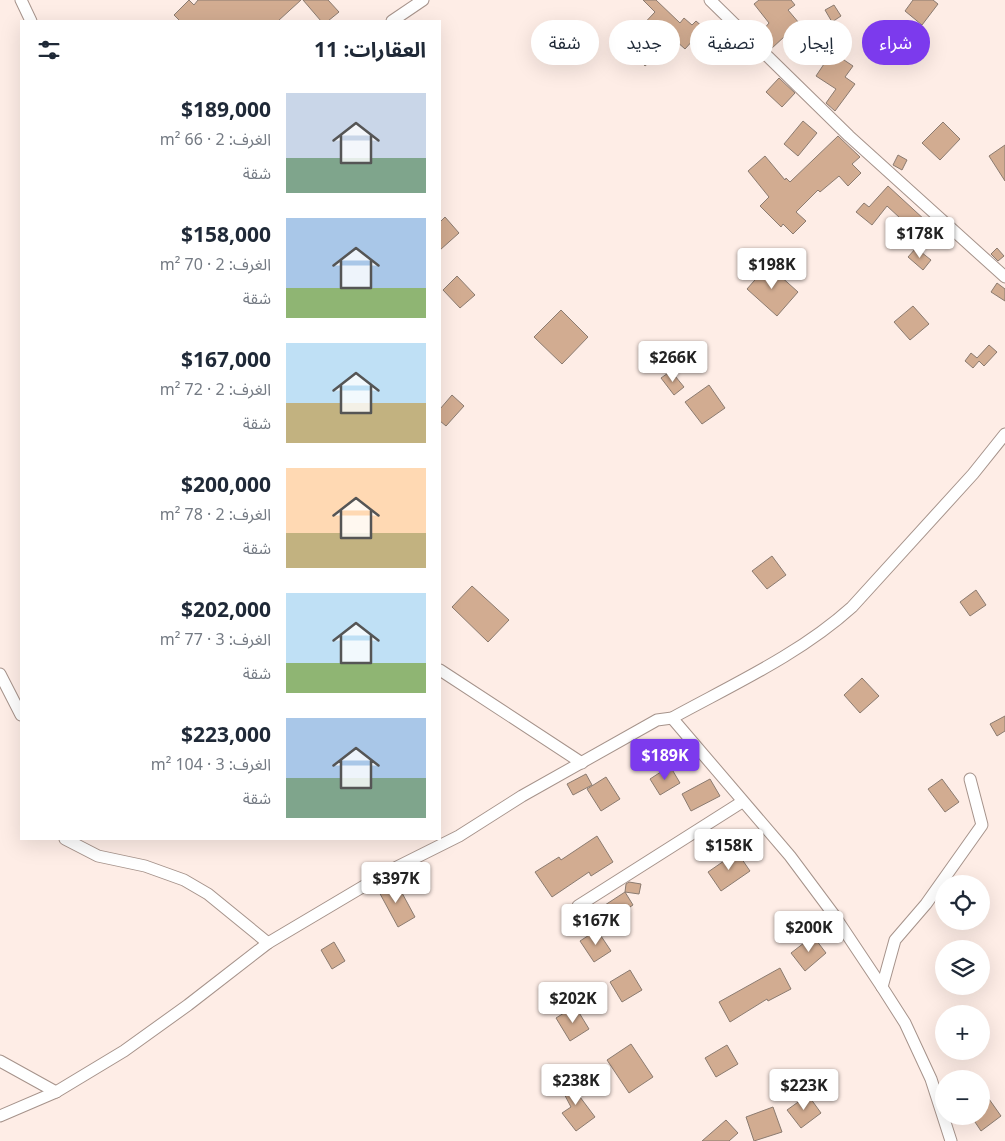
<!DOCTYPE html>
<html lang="ar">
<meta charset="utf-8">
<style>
:root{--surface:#fff;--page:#f6f6f7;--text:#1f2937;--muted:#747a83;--accent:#7c3aed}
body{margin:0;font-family:"Noto Sans","Noto Sans Arabic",sans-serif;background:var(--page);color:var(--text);direction:rtl;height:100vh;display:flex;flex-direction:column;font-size:19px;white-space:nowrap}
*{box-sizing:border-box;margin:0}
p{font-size:16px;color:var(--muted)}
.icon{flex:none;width:28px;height:28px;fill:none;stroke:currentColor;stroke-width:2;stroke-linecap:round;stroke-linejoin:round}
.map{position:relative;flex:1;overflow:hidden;direction:ltr}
.drawer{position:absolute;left:20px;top:20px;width:421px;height:820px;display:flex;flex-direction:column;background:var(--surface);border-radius:0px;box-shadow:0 5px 20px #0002;direction:rtl}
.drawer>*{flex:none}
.top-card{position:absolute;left:456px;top:20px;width:474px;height:45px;direction:rtl;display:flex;gap:10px}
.fabs{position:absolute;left:935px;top:875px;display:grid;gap:10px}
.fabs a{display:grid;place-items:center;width:55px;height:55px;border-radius:50%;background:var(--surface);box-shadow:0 5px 20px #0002;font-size:25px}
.price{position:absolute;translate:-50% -42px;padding:0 11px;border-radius:5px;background:#fff;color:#222;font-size:16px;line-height:32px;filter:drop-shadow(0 1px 2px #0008)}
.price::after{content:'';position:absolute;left:50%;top:30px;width:15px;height:11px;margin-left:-8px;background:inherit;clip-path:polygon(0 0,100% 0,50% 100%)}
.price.selected{background:var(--accent);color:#fff}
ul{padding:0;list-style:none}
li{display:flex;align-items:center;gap:15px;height:125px;padding:0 15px}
li span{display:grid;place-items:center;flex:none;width:140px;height:100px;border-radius:0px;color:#555}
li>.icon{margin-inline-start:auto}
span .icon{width:60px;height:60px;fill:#fffc;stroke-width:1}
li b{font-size:21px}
h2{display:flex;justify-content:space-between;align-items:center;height:60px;padding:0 15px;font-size:21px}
.tag{padding:0 18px;border-radius:22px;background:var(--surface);box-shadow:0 5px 20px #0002;font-size:18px;line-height:45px}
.tag.selected{background:var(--accent);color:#fff}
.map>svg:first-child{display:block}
</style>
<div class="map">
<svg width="1005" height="1141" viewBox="0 0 1005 1141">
<rect width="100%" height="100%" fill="#feede6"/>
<g fill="#d2ac91" stroke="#8b7b70">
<polygon points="189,0 194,5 198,0 301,0 278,21 180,21 174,15"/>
<polygon points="303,0 328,0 339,12 328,21 321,21"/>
<polygon points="643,0 656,0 680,23 684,18 692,25 696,21 704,28 685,49 666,32 652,47 659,54 645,66 634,53 646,42 636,32 655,12"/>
<polygon points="759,0 791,0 795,5 788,10 799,23 771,49 758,36 769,23 754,4"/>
<polygon points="913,0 933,0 938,4 922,25 905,11"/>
<polygon points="834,5 841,16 832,22 825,10"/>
<polygon points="832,52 853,66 845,77 855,84 835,111 826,103 836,89 816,76"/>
<polygon points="779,78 795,93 782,107 766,92"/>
<polygon points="803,121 817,133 798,156 784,144"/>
<polygon points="943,122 960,139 940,160 922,143"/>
<polygon points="838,136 860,157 852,164 861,173 848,186 839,176 820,192 818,190 796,212 806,221 793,234 783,224 781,227 760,206 769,197 748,171 765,156 785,180 786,178 790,182"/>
<polygon points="1005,145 1005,181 989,156"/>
<polygon points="898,155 907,160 902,170 893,165"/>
<polygon points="888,186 939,233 926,248 910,234 913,230 887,206 872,225 856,212 864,203 869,207"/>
<polygon points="445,217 459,233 440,250 440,222"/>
<polygon points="916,248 931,260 923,270 908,257"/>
<polygon points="997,248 1004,256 998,261 991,254"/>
<polygon points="768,265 798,292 777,316 747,289"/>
<polygon points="457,276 475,295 460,308 443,290"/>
<polygon points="997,283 1005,289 1005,301 991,292"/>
<polygon points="913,306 929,324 910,340 894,322"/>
<polygon points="561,310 588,337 562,364 534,337"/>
<polygon points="989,345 997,352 984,366 979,361 973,368 965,361 971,353 977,358"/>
<polygon points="671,371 684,387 674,395 661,378"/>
<polygon points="709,385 725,408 702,424 685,402"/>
<polygon points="452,395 464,406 446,426 440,421 440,409"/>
<polygon points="772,556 786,575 767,589 752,571"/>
<polygon points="472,586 509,620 488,642 452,607"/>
<polygon points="976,590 986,605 970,616 960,602"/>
<polygon points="862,678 879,696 860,713 844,695"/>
<polygon points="1005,716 1005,731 997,736 990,724"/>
<polygon points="670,766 680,783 660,795 650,779"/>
<polygon points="586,774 592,785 573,795 567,784"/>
<polygon points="606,777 620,799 601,811 587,789"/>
<polygon points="710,779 720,796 691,811 682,794"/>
<polygon points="942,779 959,802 945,812 928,789"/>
<polygon points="597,836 613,862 591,876 589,872 552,897 535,872 559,857 561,860"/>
<polygon points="737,852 750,871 721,891 708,872"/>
<polygon points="395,880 415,917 398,927 378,890"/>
<polygon points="629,882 641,884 639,894 625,892 626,884"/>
<polygon points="625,892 633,905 613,918 605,905"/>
<polygon points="597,930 611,951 594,962 580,941"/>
<polygon points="813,936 826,953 805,971 791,953"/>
<polygon points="334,942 345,961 332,969 321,950"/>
<polygon points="780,968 791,989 768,1001 767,999 730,1022 719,1002"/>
<polygon points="630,970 642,990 622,1002 610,982"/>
<polygon points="575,1006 589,1029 570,1041 556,1018"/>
<polygon points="631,1044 653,1077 629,1093 607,1060"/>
<polygon points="727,1045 738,1064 716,1077 705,1058"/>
<polygon points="574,1078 579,1087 574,1089 595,1117 576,1131 562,1113 571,1107 560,1086"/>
<polygon points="808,1095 821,1113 801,1128 787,1110"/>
<polygon points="989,1099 1001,1116 981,1131 971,1116 981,1116 981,1105"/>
<polygon points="773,1107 782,1132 754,1141 746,1117"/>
<polygon points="726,1120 738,1133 729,1141 702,1141"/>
</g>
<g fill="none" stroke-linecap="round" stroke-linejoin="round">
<g stroke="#a6938b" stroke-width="13">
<g id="minor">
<polyline points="21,0 31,21"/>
<polyline points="710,0 849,136 1005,277"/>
<polyline points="392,21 423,0"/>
<polyline points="440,670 582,763"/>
<polyline points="0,674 21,715"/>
<polyline points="672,718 790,856 834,915 882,987 905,1023 931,1079 951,1141"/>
<polyline points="65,839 98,856 145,866 184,880 208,894 268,943"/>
<polyline points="578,906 742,802"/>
<polyline points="882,987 895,940 926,904 982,825 970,779"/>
<polyline points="0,1061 56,1092"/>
<path d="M0,1116L56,1092L124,1051L188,1005L268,943L391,870L459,836L522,796L657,720L672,718C734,684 800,654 852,607L973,474L1005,434"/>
</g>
</g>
<use href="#minor" stroke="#fff" stroke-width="11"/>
</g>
</svg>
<div class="fabs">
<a><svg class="icon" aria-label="locate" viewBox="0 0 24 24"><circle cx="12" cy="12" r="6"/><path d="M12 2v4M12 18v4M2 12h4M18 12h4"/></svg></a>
<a><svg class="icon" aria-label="layers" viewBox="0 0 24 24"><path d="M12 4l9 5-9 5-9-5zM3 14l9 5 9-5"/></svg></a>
<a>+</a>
<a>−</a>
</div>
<b class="price" style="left:920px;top:259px">$178K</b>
<b class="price" style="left:772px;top:290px">$198K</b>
<b class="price" style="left:673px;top:383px">$266K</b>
<b class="price selected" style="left:665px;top:781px">$189K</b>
<b class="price" style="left:729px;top:871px">$158K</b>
<b class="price" style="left:396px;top:904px">$397K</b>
<b class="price" style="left:596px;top:946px">$167K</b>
<b class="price" style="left:809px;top:953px">$200K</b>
<b class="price" style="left:573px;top:1024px">$202K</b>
<b class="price" style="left:576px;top:1106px">$238K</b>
<b class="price" style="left:804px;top:1111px">$223K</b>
<div class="top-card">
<a class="tag selected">شراء</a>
<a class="tag">إيجار</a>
<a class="tag">تصفية</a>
<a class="tag">جديد</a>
<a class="tag">شقة</a>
</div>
<section class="drawer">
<h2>العقارات: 11<svg class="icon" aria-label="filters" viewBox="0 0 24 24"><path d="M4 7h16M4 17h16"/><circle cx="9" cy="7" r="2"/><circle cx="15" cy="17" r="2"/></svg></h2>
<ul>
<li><span style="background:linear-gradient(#c9d6e8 65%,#7fa58c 0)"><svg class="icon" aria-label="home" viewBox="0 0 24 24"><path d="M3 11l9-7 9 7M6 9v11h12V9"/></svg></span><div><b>$189,000</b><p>الغرف: 2 · 66 m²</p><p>شقة</p></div></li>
<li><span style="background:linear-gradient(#a9c7e8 70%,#8fb573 0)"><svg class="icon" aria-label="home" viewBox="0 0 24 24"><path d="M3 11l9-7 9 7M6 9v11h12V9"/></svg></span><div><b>$158,000</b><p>الغرف: 2 · 70 m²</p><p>شقة</p></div></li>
<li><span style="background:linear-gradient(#bfe0f5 60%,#c2b280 0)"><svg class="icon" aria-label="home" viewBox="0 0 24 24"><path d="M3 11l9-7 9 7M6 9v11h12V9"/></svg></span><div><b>$167,000</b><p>الغرف: 2 · 72 m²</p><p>شقة</p></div></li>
<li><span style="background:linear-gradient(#ffd9b3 65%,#c2b280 0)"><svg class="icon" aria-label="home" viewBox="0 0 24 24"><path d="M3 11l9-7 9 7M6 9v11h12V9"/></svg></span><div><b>$200,000</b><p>الغرف: 2 · 78 m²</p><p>شقة</p></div></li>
<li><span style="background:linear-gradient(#bfe0f5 70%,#8fb573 0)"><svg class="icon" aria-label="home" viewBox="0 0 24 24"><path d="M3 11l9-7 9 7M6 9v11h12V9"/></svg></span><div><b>$202,000</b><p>الغرف: 3 · 77 m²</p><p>شقة</p></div></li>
<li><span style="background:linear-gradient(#a9c7e8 60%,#7fa58c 0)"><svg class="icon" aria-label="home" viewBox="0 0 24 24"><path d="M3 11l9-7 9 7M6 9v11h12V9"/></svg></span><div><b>$223,000</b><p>الغرف: 3 · 104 m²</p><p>شقة</p></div></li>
</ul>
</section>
</div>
